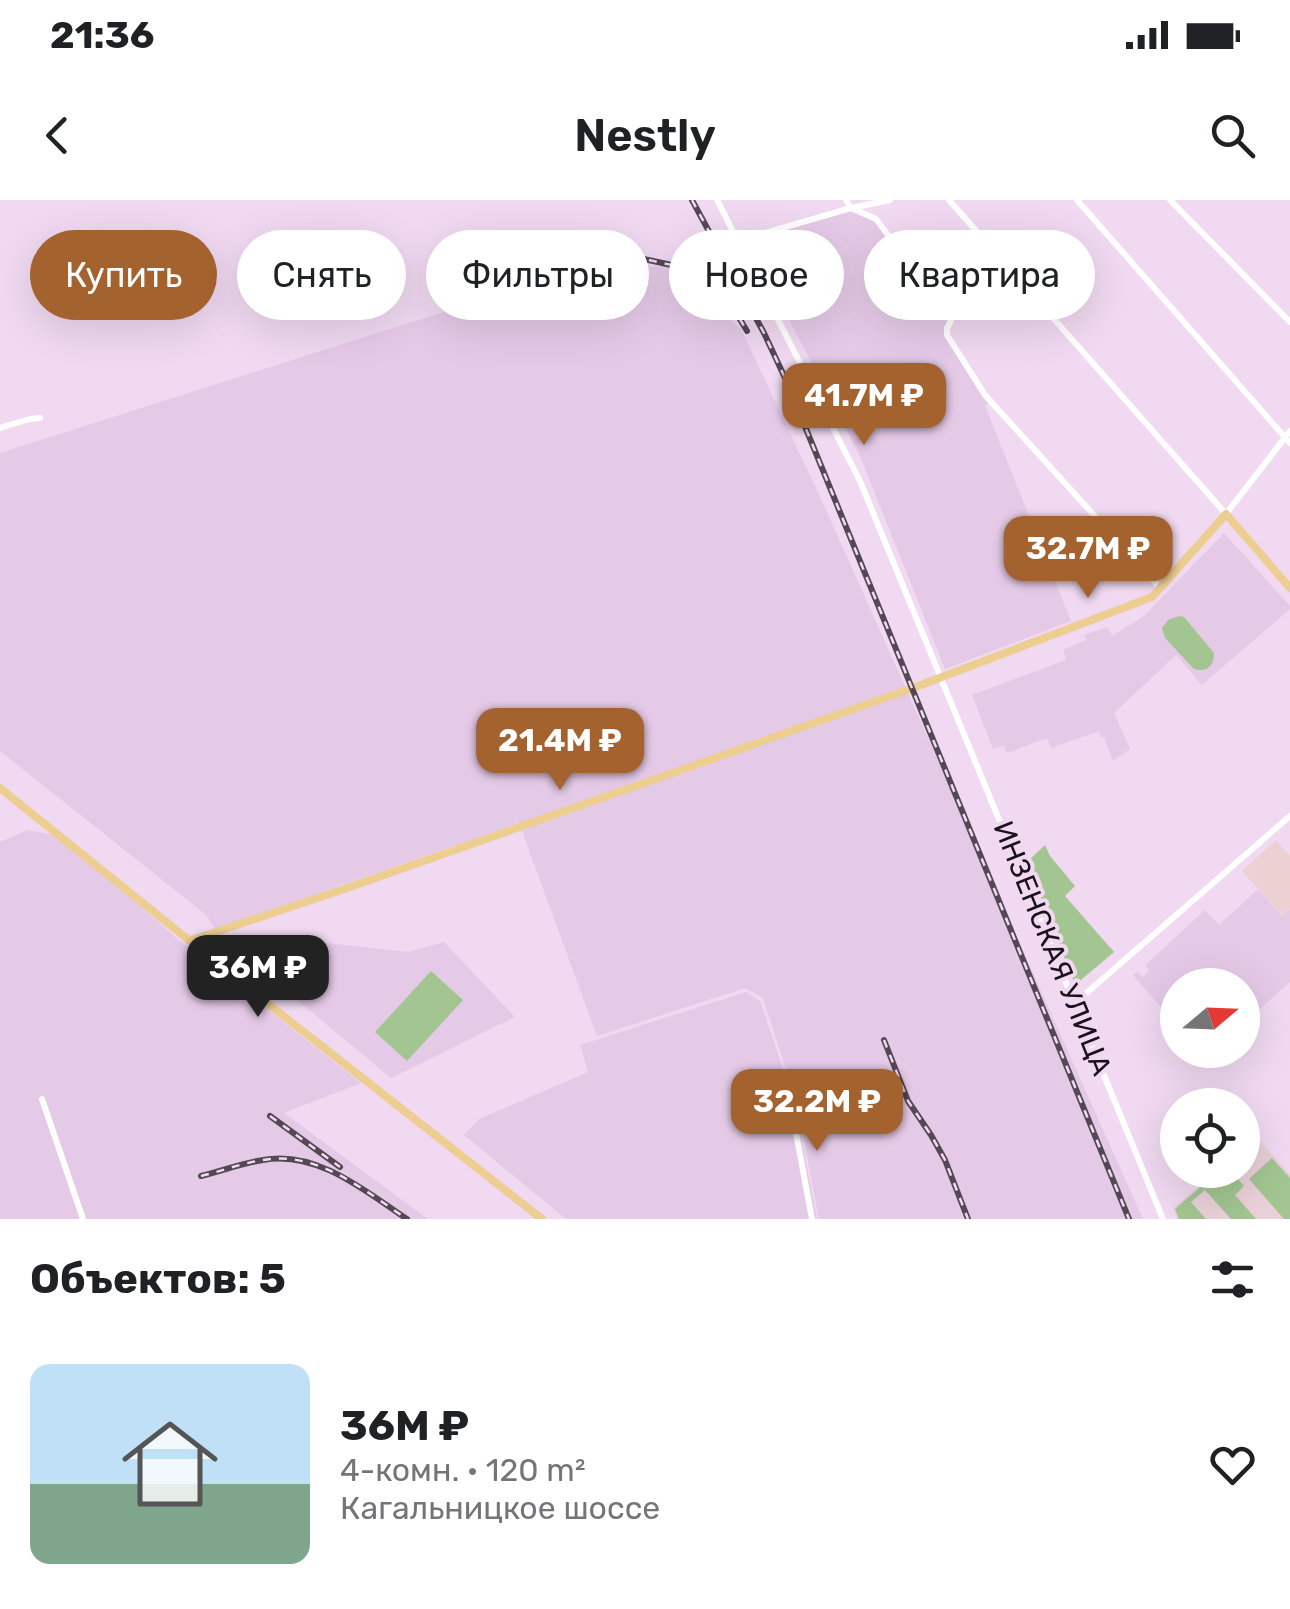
<!DOCTYPE html>
<html lang="ru">
<meta charset="utf-8">
<style>
:root{--surface:#fff;--page:#f2f2f2;--text:#202124;--muted:#757577;--accent:#a4622f}
body{margin:0;font-family:Rubik,sans-serif;background:var(--page);color:var(--text);height:100vh;display:flex;flex-direction:column;font-size:38px;white-space:nowrap}
*{box-sizing:border-box;margin:0}
p{font-size:32px;color:var(--muted)}
.icon{flex:none;width:55px;height:55px;fill:none;stroke:currentColor;stroke-width:2;stroke-linecap:round;stroke-linejoin:round}
.map{position:relative;height:1019px;overflow:hidden}
.panel{display:flex;flex-direction:column;background:var(--surface);flex:1}
.panel>*{flex:none}
.top-card{position:absolute;left:30px;top:30px;width:1230px;height:90px;display:flex;gap:20px}
.needle{width:65px;rotate:71deg}
.fabs{position:absolute;left:1160px;top:768px;display:grid;gap:20px}
.fabs a{display:grid;place-items:center;width:100px;height:100px;border-radius:50%;background:var(--surface);box-shadow:0 10px 40px #0002;font-size:50px}
.price{position:absolute;translate:-50% -85px;padding:0 22px;border-radius:20px;background:var(--accent);color:#fff;font-size:32px;line-height:65px;filter:drop-shadow(0 2px 5px #0008)}
.price::after{content:'';position:absolute;left:50%;top:60px;width:30px;height:22px;margin-left:-15px;background:inherit;clip-path:polygon(0 0,100% 0,50% 100%)}
.price.current{background:#222;color:#fff}
ul{padding:0;list-style:none}
li{display:flex;align-items:center;gap:30px;height:250px;padding:0 30px}
li span{display:grid;place-items:center;flex:none;width:280px;height:200px;border-radius:20px;color:#555}
li>.icon{margin-inline-start:auto}
span .icon{width:120px;height:120px;fill:#fffc;stroke-width:1}
li b{font-size:42px}
h2{display:flex;justify-content:space-between;align-items:center;height:120px;padding:0 30px;font-size:42px}
.pill{padding:0 35px;border-radius:45px;background:var(--surface);box-shadow:0 10px 40px #0002;font-size:35px;line-height:90px}
.pill.current{background:var(--accent);color:#fff}
.status{display:flex;justify-content:space-between;align-items:center;height:70px;padding:0 50px;background:var(--surface);direction:ltr}
.status svg{height:28px;fill:currentColor}
header{display:flex;justify-content:space-between;align-items:center;height:130px;padding:0 30px;background:var(--surface);font-size:45px;font-weight:600}
.map>svg:first-child{display:block}
</style>
<div class="status"><b>21:36</b><svg viewBox="0 0 49 12"><path d="M0 12V9h3v3zM5 12V6h3v6zM10 12V3h3v9zM15 12V0h3v12zM26 1h20v11H26zM47 4h2v5h-2z"/></svg></div>
<header><svg class="icon" aria-label="back" viewBox="0 0 24 24"><path d="M15 5l-7 7 7 7"/></svg>Nestly<svg class="icon" aria-label="search" viewBox="0 0 24 24"><circle cx="10" cy="10" r="6"/><path d="M15 15l6 6"/></svg></header>
<div class="map">
<svg width="1290" height="1019" viewBox="0 0 1290 1019">
<rect width="100%" height="100%" fill="#f0d9f1"/>
<polygon fill="#ebd1d1" points="1276,640 1290,656 1290,708 1282,715 1242,671"/>
<g fill="#e5cae7">
<polygon points="851,9 875,20 946,116 948,121 946,135 988,204 985,206 1071,421 945,469 859,254 747,39"/>
<polygon points="668,65 741,129 822,301 1143,1019 819,1019 796,900 763,798 745,788 597,836 519,623 215,729 205,714 0,551 0,253 547,79"/>
<polygon points="1224,333 1290,406 1290,409 1202,485 1176,455 1114,513 1130,549 1113,561 1104,537 1101,537 1099,531 1051,548 1047,538 1007,553 1003,545 993,549 972,495 1066,460 1063,450 1086,440 1084,435 1107,427 1112,436 1144,416"/>
<polygon points="28,630 60,636 179,740 361,883 284,913 428,1019 0,1019 0,642"/>
<polygon points="1258,689 1282,716 1290,709 1290,782 1243,824 1242,785 1178,785 1177,826 1133,775 1137,772 1143,777 1149,771 1145,765 1205,710 1219,725"/>
<polygon points="309,741 409,752 444,742 515,817 391,878 274,781"/>
<polygon points="746,792 760,801 794,900 817,1019 566,1019 464,935 479,919 588,872 580,845"/>
</g>
<polygon fill="#ead0d8" points="1256,936 1290,975 1290,1019 1177,1019 1173,1008 1217,970 1242,970 1243,948"/>
<g fill="#a2c591">
<path d="M1179,416L1184,417L1214,453C1214,466 1207,473 1194,469L1165,438L1162,428L1168,420Z"/>
<polygon points="1045,645 1050,656 1075,686 1065,696 1114,752 1075,785 1027,662"/>
<polygon points="431,771 463,800 407,861 375,832"/>
<polygon points="1272,958 1290,978 1290,1019 1284,1019 1249,979"/>
<polygon points="1220,970 1230,970 1244,986 1235,995 1256,1019 1231,1019 1205,990 1191,1002 1206,1019 1179,1019 1175,1009"/>
</g>
<g fill="none" stroke-linecap="round" stroke-linejoin="round">
<g stroke="#fff" stroke-width="6">
<polyline points="717,0 860,281 1163,1019"/>
<polyline points="846,0 851,8 876,19 948,115 951,121 947,128 947,135 985,195 1160,388"/>
<polyline points="949,0 1226,314 1290,231"/>
<polyline points="1077,0 1290,243"/>
<polyline points="1170,0 1290,122"/>
<polyline points="738,41 851,8 890,0"/>
<polyline points="0,228 30,219 40,218"/>
<polyline points="1075,803 1290,616"/>
<polyline points="789,895 812,1019"/>
<polyline points="42,899 83,1019"/>
</g>
<g stroke="#ecce91" stroke-width="8">
<polyline points="0,588 272,807 542,1019"/>
<polyline points="189,741 347,688 913,488 1152,397 1226,314 1290,388"/>
</g>
<g stroke="#544854" stroke-width="6">
<g id="rail">
<polyline points="692,0 764,133 786,180 1129,1019"/>
<polyline points="602,56 616,53 681,67 708,84 732,106 747,131"/>
<polyline points="884,840 908,901 931,935 945,960 968,1019"/>
<polyline points="270,916 340,967"/>
<path d="M201,976C222,971 242,963 263,960C317,950 365,991 407,1019"/>
</g>
</g>
<use href="#rail" stroke="#f0d9f1" stroke-width="2.5" stroke-dasharray="8" stroke-linecap="butt"/>
</g>
<g text-anchor="middle" stroke-width="8" stroke-linejoin="round" paint-order="stroke">
<g font-size="28" fill="#1a121a" stroke="#f0d9f1">
<text transform="translate(1053 748) rotate(68)" y="10">ИНЗЕНСКАЯ УЛИЦА</text>
</g>
</g>
</svg>
<div class="fabs">
<a><svg class="needle" viewBox="-14 -14 28 28"><path d="M0-13l5 13h-10z" fill="#e53935"/><path d="M0 13l5-13h-10z" fill="#757577"/></svg></a>
<a><svg class="icon" aria-label="locate" viewBox="0 0 24 24"><circle cx="12" cy="12" r="6"/><path d="M12 2v4M12 18v4M2 12h4M18 12h4"/></svg></a>
</div>
<b class="price" style="left:864px;top:248px">41.7M ₽</b>
<b class="price" style="left:1088px;top:401px">32.7M ₽</b>
<b class="price" style="left:560px;top:593px">21.4M ₽</b>
<b class="price current" style="left:258px;top:820px">36M ₽</b>
<b class="price" style="left:817px;top:954px">32.2M ₽</b>
<div class="top-card">
<a class="pill current">Купить</a>
<a class="pill">Снять</a>
<a class="pill">Фильтры</a>
<a class="pill">Новое</a>
<a class="pill">Квартира</a>
</div>
</div>
<section class="panel">
<h2>Объектов: 5<svg class="icon" aria-label="filters" viewBox="0 0 24 24"><path d="M4 7h16M4 17h16"/><circle cx="9" cy="7" r="2"/><circle cx="15" cy="17" r="2"/></svg></h2>
<ul>
<li><span style="background:linear-gradient(#bfe0f5 60%,#7fa58c 0)"><svg class="icon" aria-label="home" viewBox="0 0 24 24"><path d="M3 11l9-7 9 7M6 9v11h12V9"/></svg></span><div><b>36M ₽</b><p>4-комн. · 120 m²</p><p>Кагальницкое шоссе</p></div><svg class="icon" aria-label="heart" viewBox="0 0 24 24"><path d="M12 20l-8-8c-3-5 5-10 8-4 3-6 11-1 8 4z"/></svg></li>
</ul>
</section>
